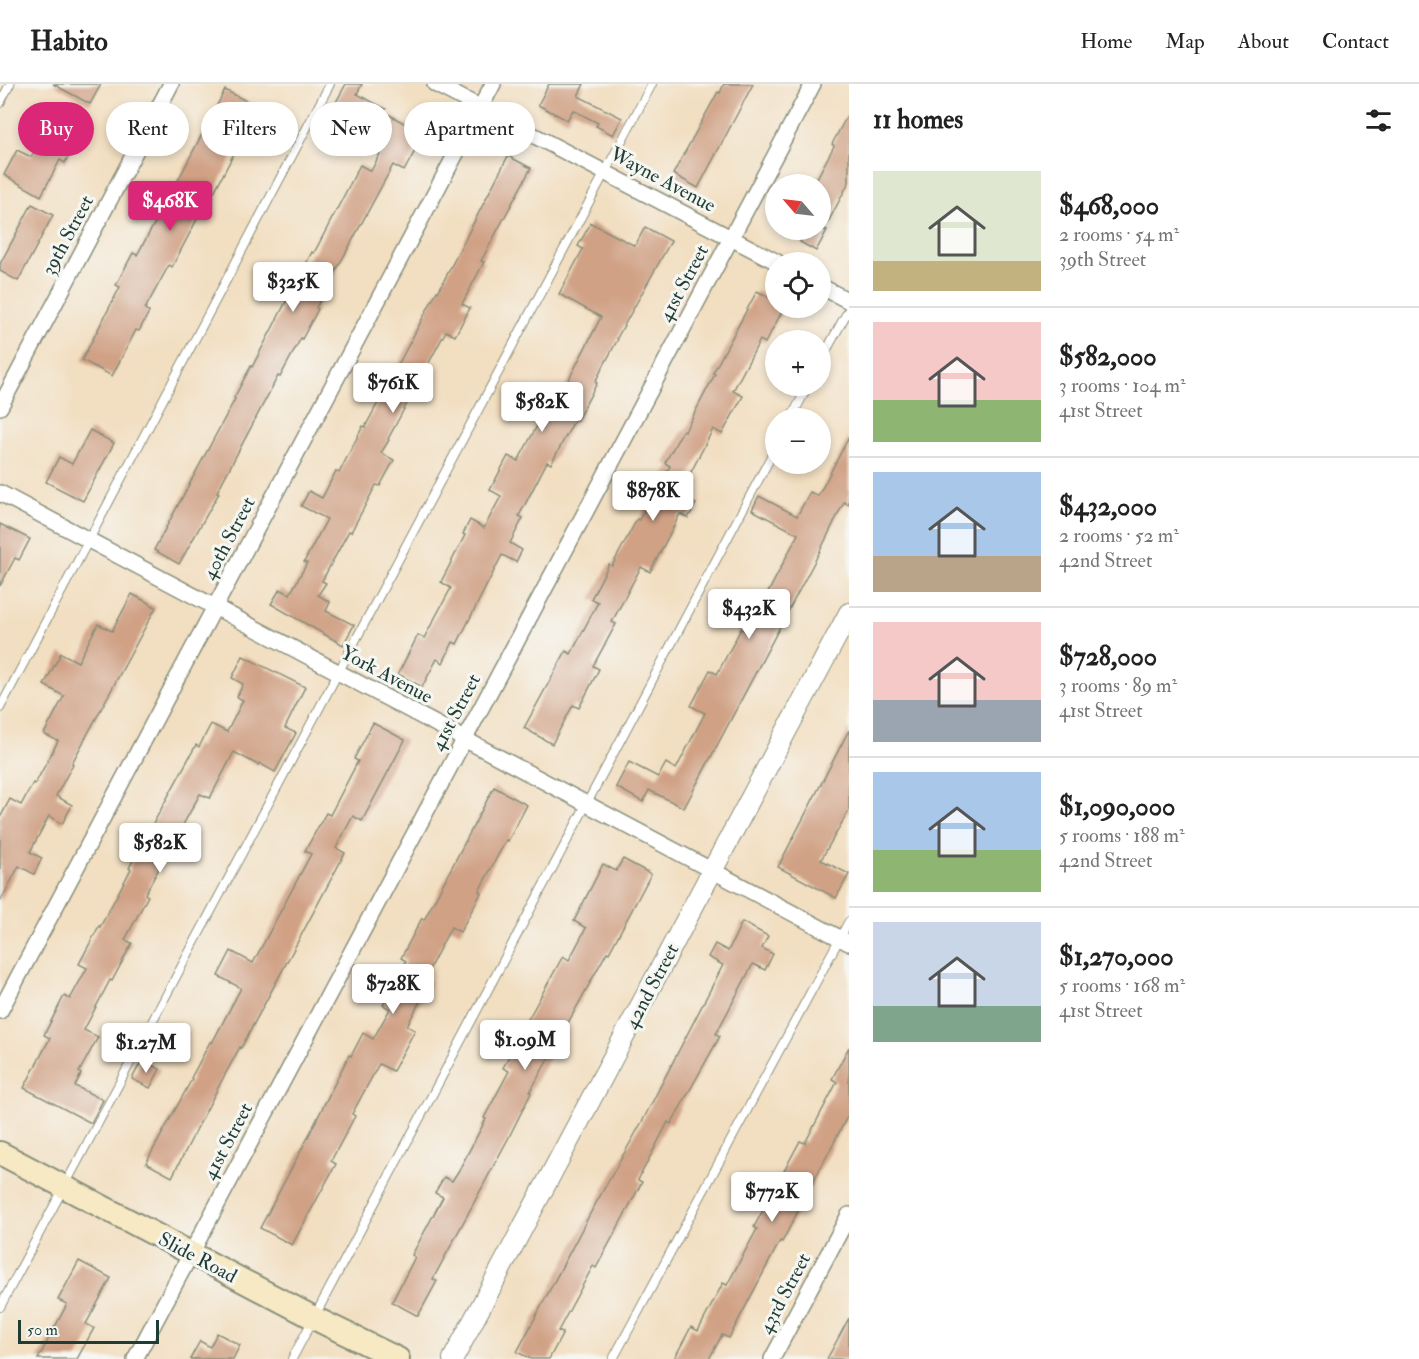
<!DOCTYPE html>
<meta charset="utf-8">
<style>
:root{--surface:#fff;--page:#f2f2f2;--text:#222;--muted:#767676;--line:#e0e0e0;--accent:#db2777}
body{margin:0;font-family:"IM FELL Double Pica",serif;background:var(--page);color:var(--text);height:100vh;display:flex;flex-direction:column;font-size:22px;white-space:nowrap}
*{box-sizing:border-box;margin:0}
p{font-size:20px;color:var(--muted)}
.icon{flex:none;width:33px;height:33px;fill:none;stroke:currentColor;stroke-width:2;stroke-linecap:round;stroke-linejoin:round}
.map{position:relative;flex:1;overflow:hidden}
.drawer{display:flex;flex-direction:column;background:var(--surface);width:570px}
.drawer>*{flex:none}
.guide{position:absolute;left:18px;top:18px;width:570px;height:54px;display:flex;gap:12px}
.needle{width:39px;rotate:298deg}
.buttons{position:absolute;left:765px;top:90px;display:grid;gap:12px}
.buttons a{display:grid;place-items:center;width:66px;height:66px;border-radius:50%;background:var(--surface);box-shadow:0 3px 9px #0003;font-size:30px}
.scale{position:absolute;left:18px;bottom:15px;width:141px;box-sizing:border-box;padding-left:6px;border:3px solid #1f3d34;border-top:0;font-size:16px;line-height:21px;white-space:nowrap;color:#1f3d34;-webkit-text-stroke:4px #f6f6f2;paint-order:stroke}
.price{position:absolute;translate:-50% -51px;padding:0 14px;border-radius:6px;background:#fff;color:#222;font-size:20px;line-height:39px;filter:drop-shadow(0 2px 3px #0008)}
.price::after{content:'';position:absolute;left:50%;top:36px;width:18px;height:14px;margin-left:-9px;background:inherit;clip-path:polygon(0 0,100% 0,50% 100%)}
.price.on{background:var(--accent);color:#fff}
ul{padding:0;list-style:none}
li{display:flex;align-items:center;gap:18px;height:150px;padding:0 24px}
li+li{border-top:2px solid var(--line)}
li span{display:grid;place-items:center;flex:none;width:168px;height:120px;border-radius:0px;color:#555}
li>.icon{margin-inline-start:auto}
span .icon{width:72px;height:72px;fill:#fffc;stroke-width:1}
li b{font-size:26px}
h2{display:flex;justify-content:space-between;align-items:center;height:72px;padding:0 24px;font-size:26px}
.tag{padding:0 21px;border-radius:27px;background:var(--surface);box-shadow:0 3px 9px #0003;font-size:21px;line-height:54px}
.tag.on{background:var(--accent);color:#fff}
header{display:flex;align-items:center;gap:36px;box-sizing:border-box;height:84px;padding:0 30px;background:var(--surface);border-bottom:2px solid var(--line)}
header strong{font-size:28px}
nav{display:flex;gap:33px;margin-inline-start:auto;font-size:21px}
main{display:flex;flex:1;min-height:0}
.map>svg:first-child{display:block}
</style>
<header>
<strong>Habito</strong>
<nav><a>Home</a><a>Map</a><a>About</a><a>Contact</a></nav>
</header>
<main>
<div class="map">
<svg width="849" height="1275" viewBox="0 0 849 1275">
<rect width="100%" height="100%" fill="#f6f6f2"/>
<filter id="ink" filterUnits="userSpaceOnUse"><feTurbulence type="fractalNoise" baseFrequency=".0167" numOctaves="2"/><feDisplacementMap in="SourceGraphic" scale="12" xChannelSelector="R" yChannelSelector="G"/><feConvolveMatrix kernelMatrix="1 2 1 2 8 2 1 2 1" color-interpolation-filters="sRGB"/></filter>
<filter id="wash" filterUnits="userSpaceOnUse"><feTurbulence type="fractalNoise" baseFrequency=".008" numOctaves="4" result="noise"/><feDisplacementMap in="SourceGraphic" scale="24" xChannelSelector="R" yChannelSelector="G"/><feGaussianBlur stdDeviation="1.35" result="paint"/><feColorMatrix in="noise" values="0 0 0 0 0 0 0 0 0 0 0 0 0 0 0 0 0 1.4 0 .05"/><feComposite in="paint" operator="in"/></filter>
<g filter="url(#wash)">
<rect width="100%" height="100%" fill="#f2dec0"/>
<g id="blocks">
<g fill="#d0a185">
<polygon points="53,0 101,0 90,20"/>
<polygon points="346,0 362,0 357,10 386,25 384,28 424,50 404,87 393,81 316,224 318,225 302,255 301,254 280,293 278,292 217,408 219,409 179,480 154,466 235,315 234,314 251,282 252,283 312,168 314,169 360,81 371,87 385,60 329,31"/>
<polygon points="549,0 584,0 578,12 622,34 613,51 596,42 598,39 573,26 567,36 538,21"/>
<polygon points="724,0 753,0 698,104 673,90 718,8 720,9"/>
<polygon points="225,6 258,23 214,108 212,107 172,183 169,181 145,225 149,228 139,247 136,246 112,292 82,276 120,203 116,201 133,169 137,171 157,135 165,139 180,113 172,108"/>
<polygon points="849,28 849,98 824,146 827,146 816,167 800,158 807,146 820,146 820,100 814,100 834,62 832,60"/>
<polygon points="53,33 81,48 65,79 60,76 41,112 4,91 17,66 31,73"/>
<polygon points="508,72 531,84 481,177 484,178 462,220 470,224 455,252 446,247 388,355 389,356 381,369 394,376 380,402 376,401 351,448 349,447 322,497 326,499 318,511 330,518 326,527 354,541 343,561 271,520 280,505 290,510 307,479 304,478 327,435 301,422 309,407 322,414 336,387 339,389 363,342 365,343 388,300 437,207 438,208"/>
<polygon points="32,120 53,131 18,197 0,187 0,180"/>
<polygon points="591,139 635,162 645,143 671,157 617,254 618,255 595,298 597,299 576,338 574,337 551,380 547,378 519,432 523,434 510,459 522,466 516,478 502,471 457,560 453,558 443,579 437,575 422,603 398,590 418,551 424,554 451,504 441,498 465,451 463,450 470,436 484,444 501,412 490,406 508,372 518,377 544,329 550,332 601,233 559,210 583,165 578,162"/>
<polygon points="757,207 776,217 776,224 784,224 765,259 760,256 733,307 743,312 722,350 713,345 686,398 690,400 684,413 696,420 688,434 680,430 650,488 641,483 612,538 616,540 593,582 599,585 579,624 573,621 552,660 524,644 566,567 571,570 598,518 591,515 609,480 612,482 637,435 639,436 670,382 665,379 683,346 685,347 715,290 713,289"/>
<polygon points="90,346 114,359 83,417 46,398 59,373 72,380"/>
<polygon points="849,353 849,421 844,418 819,469 684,724 649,706 643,718 616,703 629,678 658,693 666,679 676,685 705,629 691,622 710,586 717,590 741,545 748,548 798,450 752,426 759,412 797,432 810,408 818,412"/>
<polygon points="0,440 30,455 19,476 15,474 0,502"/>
<polygon points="132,510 156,523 72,679 73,680 56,712 72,721 62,740 49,732 30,768 42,774 34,790 19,782 0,818 0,734 10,715 21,721 33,699 35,700 58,657 44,650 64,612 44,601 61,569 78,578 98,540 112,547"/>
<polygon points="243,572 305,603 285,644 296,649 275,688 259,679 258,681 234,668 210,714 200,710 145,810 148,812 125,856 132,859 112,897 110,896 84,946 98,953 79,988 81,990 75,1002 103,1016 91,1039 24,1004 50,954 44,951 64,912 70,915 87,884 79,880 99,842 100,843 131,785 129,784 196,661 199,663 211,640 227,648 243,616 237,613 243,600 232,594"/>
<polygon points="373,639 405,656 362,737 353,732 336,764 345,769 241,964 240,963 221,998 172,1093 146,1079 192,995 191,994 210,958 212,959 241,904 218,892 231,867 253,879 311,770 305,767 326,729 330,731 358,677 354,675"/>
<polygon points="849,646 849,726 821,776 849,790 836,814 778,783"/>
<polygon points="494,703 527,721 508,757 506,756 479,807 481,809 460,848 451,843 424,895 430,898 407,942 415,946 393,987 379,980 352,1030 355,1032 331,1077 336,1080 292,1161 260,1144 306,1057 349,971 351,972 363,949 373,955 390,925 383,921 406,877 401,874 422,834 424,836"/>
<polygon points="623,775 651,790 609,869 607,868 530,1008 531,1009 508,1055 433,1195 437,1197 418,1232 392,1218 415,1173 412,1171 443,1113 435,1109 444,1093 452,1097 459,1086 486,1035 484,1034 509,987 503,984 526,939 563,872 569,876 586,844 574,837 603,780 616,787"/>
<polygon points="742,838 768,852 762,864 773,870 765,886 753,880 716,950 720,952 671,1040 668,1038 638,1096 642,1098 596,1184 593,1182 558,1247 563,1249 549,1275 531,1275 517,1268 591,1128 643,1036 723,881 708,873 715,860 728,867"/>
<polygon points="849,963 849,1029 782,1158 780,1157 729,1254 722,1251 709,1275 674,1275 691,1243 698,1247 723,1199 727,1201 757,1145 754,1143 800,1057 805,1059 837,998 832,995"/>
<polygon points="142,976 160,985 150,1004 132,995"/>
<polygon points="79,1177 111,1194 86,1240 94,1244 77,1275 38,1275 67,1220 58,1216"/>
<polygon points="849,1234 849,1275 827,1275"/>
<polygon points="217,1249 240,1261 233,1275 190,1275 200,1257 210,1263"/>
</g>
</g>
</g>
<g filter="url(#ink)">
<use href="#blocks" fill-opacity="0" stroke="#888e7a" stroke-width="1.5"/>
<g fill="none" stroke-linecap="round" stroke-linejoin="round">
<g stroke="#888e7a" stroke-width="10">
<g id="service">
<polyline points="0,19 10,0"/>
<polyline points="820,278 849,225"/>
<polyline points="791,334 808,302"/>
<polyline points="0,624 330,0"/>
<polyline points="0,1223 652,0"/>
<polyline points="292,1275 776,363"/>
<polyline points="613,1275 849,837"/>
</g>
</g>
<g stroke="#888e7a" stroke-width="18">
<g id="minor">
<polyline points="435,0 777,178"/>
<polyline points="820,202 849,217"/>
<polyline points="0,323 171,0"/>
<polyline points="0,409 849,859"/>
<polyline points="0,927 493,0"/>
<polyline points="135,1275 813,0"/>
<polyline points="772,1275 849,1131"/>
</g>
</g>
<g stroke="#888e7a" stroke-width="22">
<polyline id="tertiary" points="453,1275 849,529"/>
</g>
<g stroke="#888e7a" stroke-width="26">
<polyline id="secondary" points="0,1069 314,1234 398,1275"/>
</g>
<use href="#service" stroke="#fff" stroke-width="8"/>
<use href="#minor" stroke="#fff" stroke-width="15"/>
<use href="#tertiary" stroke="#fff" stroke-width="20"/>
<use href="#secondary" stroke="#f7e9c3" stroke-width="22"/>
</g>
</g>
<g text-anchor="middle" stroke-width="6" stroke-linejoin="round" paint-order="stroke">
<g font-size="20" fill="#1f3d34" stroke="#f6f6f2">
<text transform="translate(663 95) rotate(28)" y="7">Wayne Avenue</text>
<text transform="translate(67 151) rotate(-62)" y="7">39th Street</text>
<text transform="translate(683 199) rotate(-62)" y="7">41st Street</text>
<text transform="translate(228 454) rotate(-62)" y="7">40th Street</text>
<text transform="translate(387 590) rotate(28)" y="7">York Avenue</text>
<text transform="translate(455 628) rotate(-62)" y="7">41st Street</text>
<text transform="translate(651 902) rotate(-62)" y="7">42nd Street</text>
<text transform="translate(227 1057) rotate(-62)" y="7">41st Street</text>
<text transform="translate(198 1173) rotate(28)" y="7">Slide Road</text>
<text transform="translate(784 1209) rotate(-62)" y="7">43rd Street</text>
</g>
</g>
</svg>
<div class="buttons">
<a><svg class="needle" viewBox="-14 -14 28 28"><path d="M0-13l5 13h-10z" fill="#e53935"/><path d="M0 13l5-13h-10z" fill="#767676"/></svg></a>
<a><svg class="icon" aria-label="locate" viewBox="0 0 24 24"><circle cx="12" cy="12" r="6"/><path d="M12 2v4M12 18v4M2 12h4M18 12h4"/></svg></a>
<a>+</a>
<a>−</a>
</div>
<div class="scale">50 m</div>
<b class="price on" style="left:170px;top:148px">$468K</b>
<b class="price" style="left:293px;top:229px">$325K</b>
<b class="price" style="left:393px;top:330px">$761K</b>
<b class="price" style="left:542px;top:349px">$582K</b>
<b class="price" style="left:653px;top:438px">$878K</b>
<b class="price" style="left:749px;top:556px">$432K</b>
<b class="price" style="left:160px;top:790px">$582K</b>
<b class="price" style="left:393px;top:931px">$728K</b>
<b class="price" style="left:525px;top:987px">$1.09M</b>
<b class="price" style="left:146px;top:990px">$1.27M</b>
<b class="price" style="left:772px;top:1139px">$772K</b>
<div class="guide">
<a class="tag on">Buy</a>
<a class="tag">Rent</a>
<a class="tag">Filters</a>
<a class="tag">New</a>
<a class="tag">Apartment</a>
</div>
</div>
<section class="drawer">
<h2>11 homes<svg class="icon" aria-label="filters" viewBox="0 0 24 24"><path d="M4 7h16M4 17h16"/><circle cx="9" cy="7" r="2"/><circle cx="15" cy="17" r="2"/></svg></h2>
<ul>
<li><span style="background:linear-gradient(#dfe7d0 75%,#c2b280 0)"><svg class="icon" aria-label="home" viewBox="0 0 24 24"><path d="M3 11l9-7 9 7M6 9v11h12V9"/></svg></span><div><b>$468,000</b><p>2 rooms · 54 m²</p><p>39th Street</p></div></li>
<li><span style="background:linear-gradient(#f6c9c9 65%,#8fb573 0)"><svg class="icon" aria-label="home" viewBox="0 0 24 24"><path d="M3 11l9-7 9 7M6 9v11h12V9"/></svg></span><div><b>$582,000</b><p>3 rooms · 104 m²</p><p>41st Street</p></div></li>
<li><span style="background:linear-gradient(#a9c7e8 70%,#b9a48a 0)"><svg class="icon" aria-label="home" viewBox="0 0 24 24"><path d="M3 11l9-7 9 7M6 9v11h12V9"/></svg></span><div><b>$432,000</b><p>2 rooms · 52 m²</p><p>42nd Street</p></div></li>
<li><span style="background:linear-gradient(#f6c9c9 65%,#9aa5b1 0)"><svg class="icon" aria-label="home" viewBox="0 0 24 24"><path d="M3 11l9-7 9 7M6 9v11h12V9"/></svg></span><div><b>$728,000</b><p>3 rooms · 89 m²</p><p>41st Street</p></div></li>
<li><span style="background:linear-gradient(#a9c7e8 65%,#8fb573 0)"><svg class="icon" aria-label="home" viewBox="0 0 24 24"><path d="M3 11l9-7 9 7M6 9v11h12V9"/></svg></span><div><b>$1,090,000</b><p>5 rooms · 188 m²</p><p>42nd Street</p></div></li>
<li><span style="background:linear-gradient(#c9d6e8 70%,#7fa58c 0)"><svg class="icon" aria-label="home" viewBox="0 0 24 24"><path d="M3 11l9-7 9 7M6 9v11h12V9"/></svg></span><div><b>$1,270,000</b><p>5 rooms · 168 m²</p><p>41st Street</p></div></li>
</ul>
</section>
</main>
